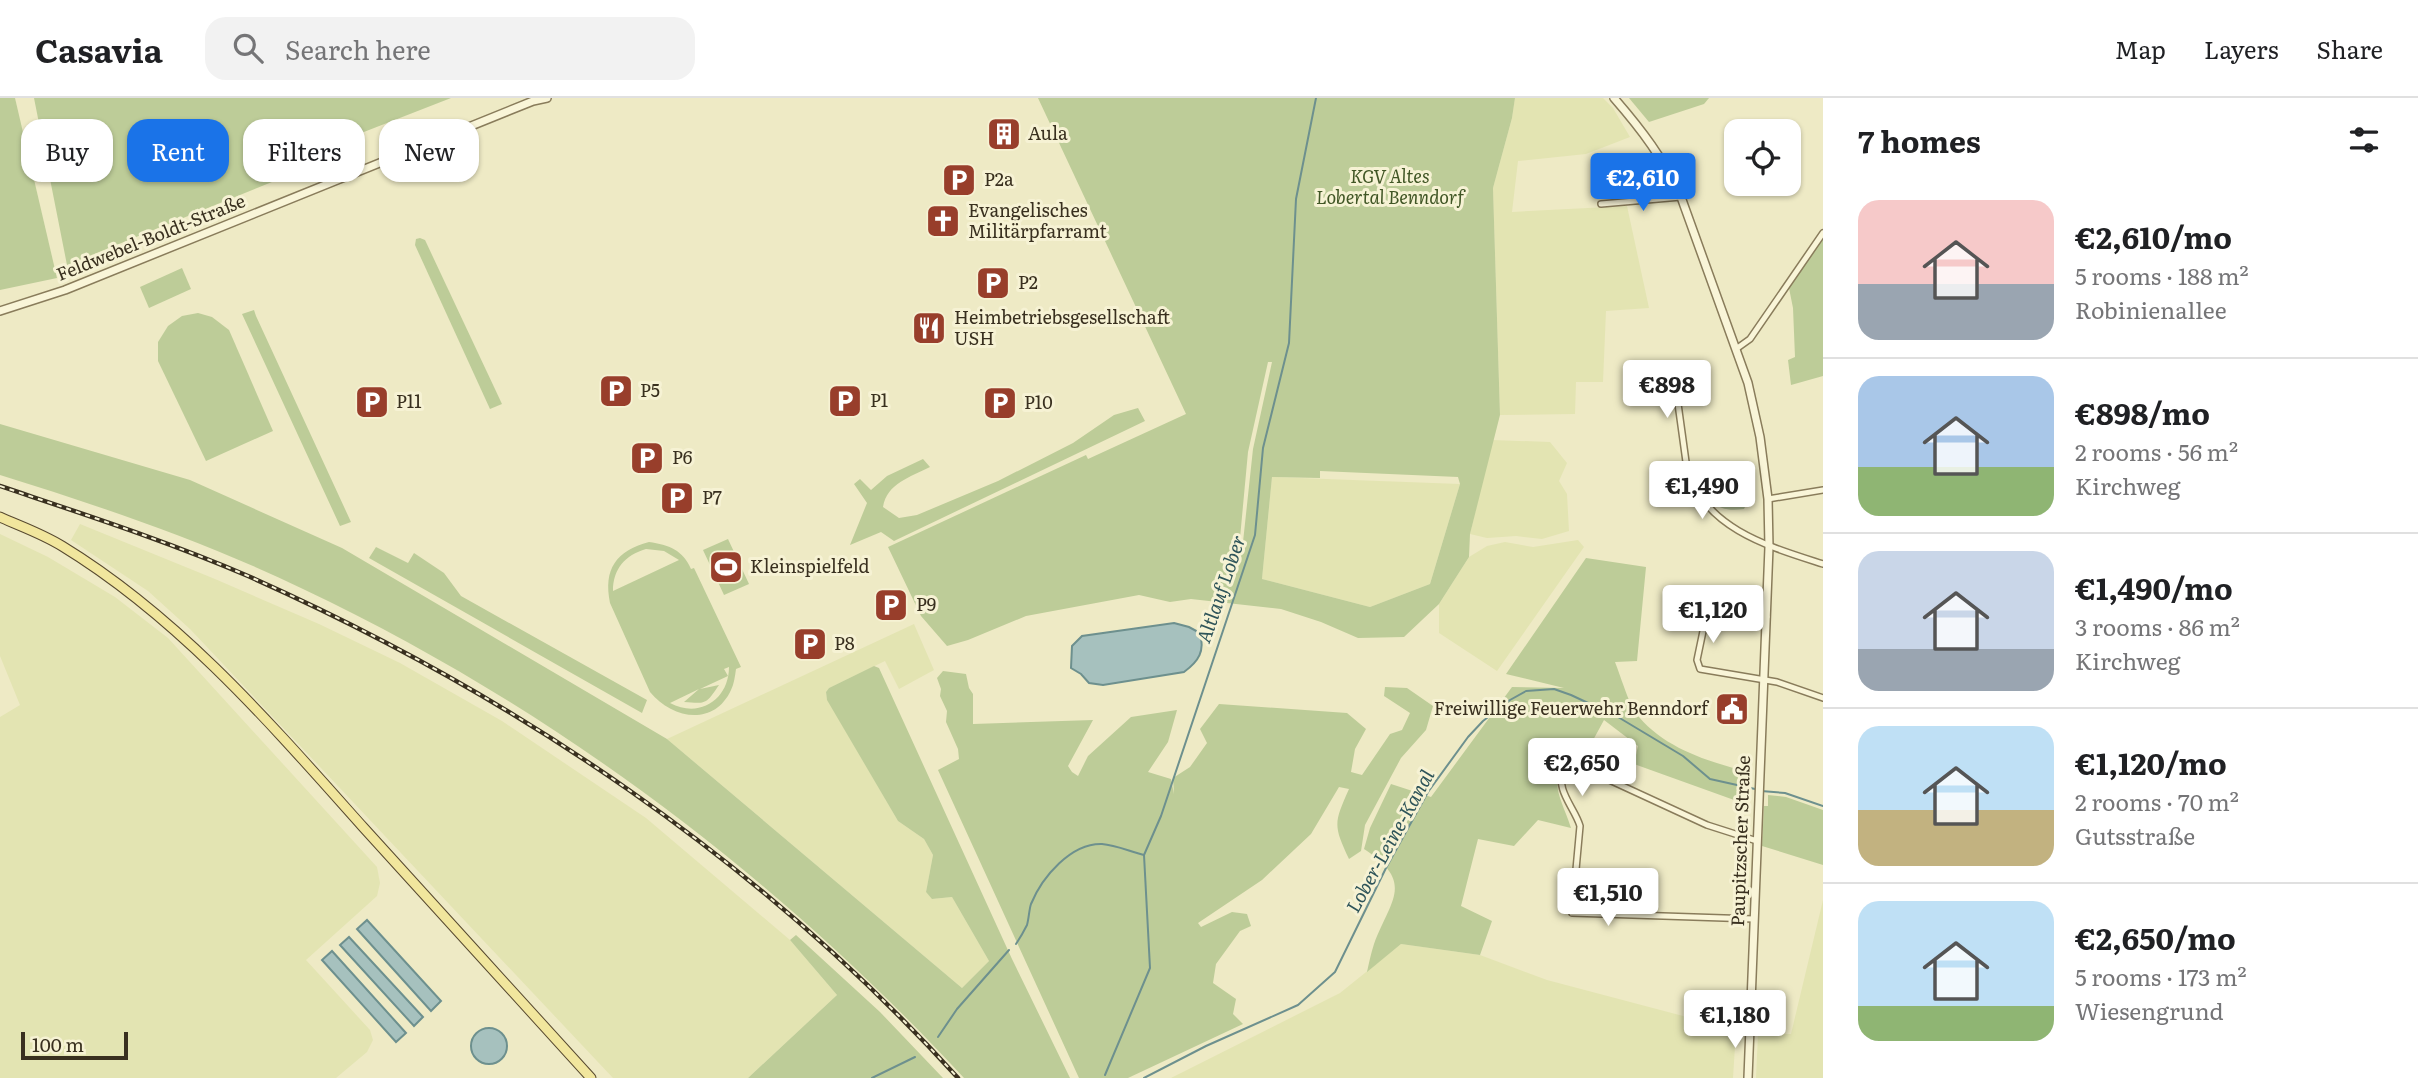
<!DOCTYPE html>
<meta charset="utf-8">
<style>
:root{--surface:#fff;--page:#f2f2f2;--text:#202124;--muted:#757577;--line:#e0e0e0;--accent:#1a73e8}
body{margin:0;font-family:Literata,serif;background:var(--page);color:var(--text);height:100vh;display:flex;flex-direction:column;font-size:26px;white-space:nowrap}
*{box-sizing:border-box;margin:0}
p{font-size:23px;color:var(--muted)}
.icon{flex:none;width:38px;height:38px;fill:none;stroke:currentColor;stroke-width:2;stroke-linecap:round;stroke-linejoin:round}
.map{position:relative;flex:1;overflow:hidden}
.drawer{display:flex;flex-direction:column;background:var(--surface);width:595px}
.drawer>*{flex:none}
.guide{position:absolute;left:21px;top:21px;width:665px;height:63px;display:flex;gap:14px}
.fabs{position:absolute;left:1724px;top:21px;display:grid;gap:14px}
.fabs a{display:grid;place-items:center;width:77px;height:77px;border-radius:14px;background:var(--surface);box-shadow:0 2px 5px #0004;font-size:35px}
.scale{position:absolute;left:21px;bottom:18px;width:107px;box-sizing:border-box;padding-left:7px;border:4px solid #39301f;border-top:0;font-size:19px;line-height:24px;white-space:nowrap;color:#39301f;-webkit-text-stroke:5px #f6f2d4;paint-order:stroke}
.price{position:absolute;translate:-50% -60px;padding:0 16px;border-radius:7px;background:#fff;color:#222;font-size:23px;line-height:46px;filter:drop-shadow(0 2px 4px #0008)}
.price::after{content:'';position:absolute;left:50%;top:42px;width:21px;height:16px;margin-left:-10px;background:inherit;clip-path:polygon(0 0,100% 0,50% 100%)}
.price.on{background:var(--accent);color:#fff}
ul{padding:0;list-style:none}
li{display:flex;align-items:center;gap:21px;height:175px;padding:0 35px}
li+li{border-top:2px solid var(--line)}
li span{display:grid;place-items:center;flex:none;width:196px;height:140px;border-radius:21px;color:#555}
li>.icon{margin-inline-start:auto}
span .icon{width:84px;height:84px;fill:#fffc;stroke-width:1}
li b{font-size:30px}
h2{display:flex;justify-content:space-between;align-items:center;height:84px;padding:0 35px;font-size:30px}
.chip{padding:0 24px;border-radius:21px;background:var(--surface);box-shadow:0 2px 5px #0004;font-size:24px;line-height:63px}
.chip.on{background:var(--accent);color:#fff}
header{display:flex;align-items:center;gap:42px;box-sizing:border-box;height:98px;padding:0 35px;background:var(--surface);border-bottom:2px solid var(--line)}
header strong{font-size:33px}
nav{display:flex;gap:38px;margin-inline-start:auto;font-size:24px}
.search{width:490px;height:63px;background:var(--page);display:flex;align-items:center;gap:18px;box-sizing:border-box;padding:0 24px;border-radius:21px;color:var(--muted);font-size:26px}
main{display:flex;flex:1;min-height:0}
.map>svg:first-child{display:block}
</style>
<header>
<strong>Casavia</strong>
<div class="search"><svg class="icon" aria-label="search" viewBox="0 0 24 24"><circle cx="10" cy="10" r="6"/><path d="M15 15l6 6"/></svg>Search here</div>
<nav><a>Map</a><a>Layers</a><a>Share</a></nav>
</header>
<main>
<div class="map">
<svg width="1823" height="980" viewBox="0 0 1823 980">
<rect width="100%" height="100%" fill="#eeeac5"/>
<g fill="#e3e4b2">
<polygon points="1515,0 1603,0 1613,10 1630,39 1586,56 1518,63 1512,114 1627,108 1649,210 1606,213 1603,284 1576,284 1575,316 1500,317 1493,90 1512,20"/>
<polygon points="1492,342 1550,344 1567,365 1559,383 1567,396 1569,433 1542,441 1516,438 1487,440 1470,436"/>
<polygon points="1272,379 1460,386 1430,486 1370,509 1262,481"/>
<polygon points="80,426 215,481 319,526 400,565 502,623 646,720 790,842 837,897 748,980 613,980 190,531 148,493 71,442"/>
<polygon points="0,436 48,459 115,499 168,540 377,769 380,785 377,798 306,862 370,932 373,942 367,954 336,980 0,980 0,619 20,607 0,558"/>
<polygon points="1578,442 1584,449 1497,573 1439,535 1439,506 1469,459 1487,448 1505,444 1533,449"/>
<polygon points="914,526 934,572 899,591 885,563 829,590 826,594 827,601 898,723 924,741 933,757 926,794 933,801 952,799 989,863 962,890 667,641"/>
<polygon points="1823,802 1823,980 1756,980 1758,936 1791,936"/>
<polygon points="1401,846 1480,857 1547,882 1736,932 1733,980 1171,980 1340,895"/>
</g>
<g fill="#bdcc98" fill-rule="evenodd">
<polygon points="0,0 15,0 57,180 0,192"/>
<polygon points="34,0 451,0 310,55 314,67 67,167"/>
<path d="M1038,0H1515L1512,20L1493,90L1500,317L1470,436L1469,459L1439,506L1404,539L1358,540L1321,524L1281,511L1191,501L1170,504L1139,497L1026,518L968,542L947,548L921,518L888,449L1086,357L1088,361L1186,316ZM1268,264H1272L1253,351L1243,444L1222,463L1240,440L1248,354ZM1320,373L1458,379L1460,386L1430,486L1370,509L1262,481L1272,379L1320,380Z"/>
<polygon points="1629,0 1709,0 1704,6 1649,24"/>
<polygon points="420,140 425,142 502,306 490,311 415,147 416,141"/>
<polygon points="1823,140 1823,278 1791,287 1788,262 1795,259 1793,210 1789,190"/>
<polygon points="182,170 191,191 149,210 140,189"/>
<polygon points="254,212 256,218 351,424 340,428 242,216"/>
<polygon points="198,215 212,219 229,232 273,333 206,363 158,263 158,244 168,228 182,218"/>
<path d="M1138,310L1145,323L894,443L881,434L850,447L867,405L854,386L860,381L871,392L887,378L923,361L930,369C911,379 887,385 883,409L899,420L917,417L998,383L1073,345L1114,317Z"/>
<path d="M0,326L190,382L342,450L667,641L962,890L989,863L952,799L932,801L926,794L933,757L924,741L898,723L827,602L826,594L829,590L874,568L879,570L1012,861L1070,980H964C777,778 552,609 303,491C206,444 103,409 0,377Z"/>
<polygon points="728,441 749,486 724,497 703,452"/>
<path d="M649,444C669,447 683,452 691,471L694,470L741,569L736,571C735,578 734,586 731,592C714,629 672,621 650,594L610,505C603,471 616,453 649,444ZM646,451L664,453L679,462L613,493C613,471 625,457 646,451ZM729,569C729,601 700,621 670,605L699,591L684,604C707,606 706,606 719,587L700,591L728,578L724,571Z"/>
<polygon points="376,449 408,465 414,455 444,475 461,498 647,602 642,615 369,460"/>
<path d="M1586,460L1646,469L1637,563L1615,564C1619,574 1630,608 1635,614C1662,650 1709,664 1749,674L1748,707L1634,666L1638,648L1604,622L1585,657L1573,655C1545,681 1561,699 1571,730L1538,722L1514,748L1478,741L1461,808L1492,823L1480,857L1401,846L1367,874C1369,865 1371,855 1374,846C1390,802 1416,785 1364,751L1370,730L1391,686L1431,699L1512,589L1564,590L1506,576Z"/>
<path d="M943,573L966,576L969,590L973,596V626L1093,622L1068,668L1072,674L1078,678L1088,658L1131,619L1177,612L1168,644L1148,674L1171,681L1174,696L1173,680L1190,669L1207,645L1200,631L1219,606L1347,615L1366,631L1355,651L1351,674L1362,677L1390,636L1402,632L1410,615L1384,598L1385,589L1407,590L1433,608L1426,632L1401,660L1365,727L1361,753L1349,761C1333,727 1334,725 1349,691L1339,689L1311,736L1262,782L1198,825L1201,829L1232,814L1247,816L1251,828L1240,833L1216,866L1213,885L1236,901L1233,916L1243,926L1128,980H1079L938,672L959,661L958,651L946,624L947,613L940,598L941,591L937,580Z"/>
<polygon points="1768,697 1786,699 1823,712 1823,767 1762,748 1764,708 1768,708"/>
<polygon points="796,837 880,914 943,980 748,980 837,897 790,842"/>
</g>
<path fill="#b5c197" d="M1745,374L1747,405L1744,411C1717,415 1709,404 1697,382Z"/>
<g fill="#a6c1be" stroke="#6d908e" stroke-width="2">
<path d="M1174,525L1189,529L1200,535C1205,553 1199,563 1184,574L1103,587L1089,585L1081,576L1071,570L1072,548L1082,538Z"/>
<polygon points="367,822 441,903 431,913 357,831"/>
<polygon points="349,839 423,919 414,928 340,847"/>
<polygon points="332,853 406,935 396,944 322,862"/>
<circle cx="489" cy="948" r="18"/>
</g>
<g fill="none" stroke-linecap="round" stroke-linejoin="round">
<g stroke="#6d908e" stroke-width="2">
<polyline points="1761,693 1785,695 1823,708"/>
<path d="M1016,846C1020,840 1024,833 1027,827C1029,820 1029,812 1031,806C1042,779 1071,745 1102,746C1116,747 1131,754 1144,757"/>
<polyline points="938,939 957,911 1009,852"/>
<polyline points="1105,977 1150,870 1144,757 1161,718 1255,437 1263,350 1289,245 1296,101 1316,0"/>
<polyline points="872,980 915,959"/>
<polyline points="1144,980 1206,948 1298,907 1335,874 1386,770 1428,694 1468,639 1483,623 1510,602 1526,593 1554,591 1571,597 1618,619 1683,658 1710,681 1755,691"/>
</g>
<g stroke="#897c5b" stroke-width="8">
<g id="minor">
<polyline points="1601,106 1681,99"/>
<polyline points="1736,251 1750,241 1823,135"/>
<path d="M1675,284L1687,371C1705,431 1770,449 1823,466"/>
<polyline points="1768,401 1823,392"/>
<polyline points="1767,519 1717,513 1707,514 1697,562 1700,571 1777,584 1823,600"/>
<path d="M1754,821L1572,815L1580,728C1575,710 1554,691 1564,671L1577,667L1707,727L1757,743"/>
</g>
</g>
<g stroke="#897c5b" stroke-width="10">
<g id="tertiary">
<path d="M1614,0C1641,31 1664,61 1681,99L1748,285L1760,339L1768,401L1769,449L1748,980"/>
<polyline points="0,213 65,192 533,3 547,0"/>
</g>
</g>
<g stroke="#57492f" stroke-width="11">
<path id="primary" d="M0,419C20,428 43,436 62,448C180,520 272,627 363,729C439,813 515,896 591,980"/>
</g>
<use href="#minor" stroke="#f9f5d8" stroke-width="5"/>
<use href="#tertiary" stroke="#f9f5d8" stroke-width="7"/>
<use href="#primary" stroke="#f1e69d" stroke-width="9"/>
<g stroke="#39301f" stroke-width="4.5">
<path id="rail" d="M0,388C83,416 167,443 248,478C514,596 762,764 958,980"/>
</g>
<use href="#rail" stroke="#f6f2d4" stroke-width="2" stroke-dasharray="5" stroke-linecap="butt"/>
</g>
<defs>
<g id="building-square" transform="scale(1.75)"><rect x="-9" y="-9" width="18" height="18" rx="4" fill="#983e2b" stroke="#f6f2d4"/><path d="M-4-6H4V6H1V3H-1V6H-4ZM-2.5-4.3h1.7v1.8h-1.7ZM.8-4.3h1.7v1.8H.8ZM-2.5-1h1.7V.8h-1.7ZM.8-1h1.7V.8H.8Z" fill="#fff"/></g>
<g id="parking-square" transform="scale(1.75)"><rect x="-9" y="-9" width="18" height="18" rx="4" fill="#983e2b" stroke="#f6f2d4"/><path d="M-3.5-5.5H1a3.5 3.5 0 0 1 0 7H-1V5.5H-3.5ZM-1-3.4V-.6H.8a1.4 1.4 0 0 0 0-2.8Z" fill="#fff"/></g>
<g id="church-square" transform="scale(1.75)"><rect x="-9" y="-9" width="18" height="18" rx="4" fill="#983e2b" stroke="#f6f2d4"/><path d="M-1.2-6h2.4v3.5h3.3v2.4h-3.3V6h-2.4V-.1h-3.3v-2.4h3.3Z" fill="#fff"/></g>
<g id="restaurant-square" transform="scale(1.75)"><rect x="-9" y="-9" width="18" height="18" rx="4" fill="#983e2b" stroke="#f6f2d4"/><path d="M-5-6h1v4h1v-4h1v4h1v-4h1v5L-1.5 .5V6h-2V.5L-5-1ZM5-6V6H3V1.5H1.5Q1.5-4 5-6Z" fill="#fff"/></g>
<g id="stadium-square" transform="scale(1.75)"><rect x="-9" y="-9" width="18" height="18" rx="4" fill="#983e2b" stroke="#f6f2d4"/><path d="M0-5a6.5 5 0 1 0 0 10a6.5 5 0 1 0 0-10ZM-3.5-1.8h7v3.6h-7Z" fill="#fff"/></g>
<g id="civic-square" transform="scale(1.75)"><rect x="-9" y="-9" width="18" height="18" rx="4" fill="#983e2b" stroke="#f6f2d4"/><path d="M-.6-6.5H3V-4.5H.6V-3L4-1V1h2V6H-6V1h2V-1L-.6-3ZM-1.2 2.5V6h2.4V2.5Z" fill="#fff"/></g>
</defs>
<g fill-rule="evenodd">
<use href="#building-square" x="1004" y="36"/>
<use href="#parking-square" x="959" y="82"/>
<use href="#church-square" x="943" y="123"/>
<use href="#parking-square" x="993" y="185"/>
<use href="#restaurant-square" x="929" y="230"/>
<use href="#parking-square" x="616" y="293"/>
<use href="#parking-square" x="845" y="303"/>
<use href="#parking-square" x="372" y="304"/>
<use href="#parking-square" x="1000" y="305"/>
<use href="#parking-square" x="647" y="360"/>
<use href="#parking-square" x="677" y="400"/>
<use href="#stadium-square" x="726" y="469"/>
<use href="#parking-square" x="891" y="507"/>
<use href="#parking-square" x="810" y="546"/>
<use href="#civic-square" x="1732" y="611"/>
</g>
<g text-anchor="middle" stroke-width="6" stroke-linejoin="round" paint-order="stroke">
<g font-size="18" fill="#39301f" stroke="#f6f2d4" text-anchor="start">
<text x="1028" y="42">Aula</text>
<text x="984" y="88">P2a</text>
<text x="968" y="119">Evangelisches<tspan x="968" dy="21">Militärpfarramt</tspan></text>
<text x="1018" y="191">P2</text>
<text x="954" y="226">Heimbetriebsgesellschaft<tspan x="954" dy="21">USH</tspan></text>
<text x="640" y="299">P5</text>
<text x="870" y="309">P1</text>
<text x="396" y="310">P11</text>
<text x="1024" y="311">P10</text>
<text x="672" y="366">P6</text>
<text x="702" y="406">P7</text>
<text x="750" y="475">Kleinspielfeld</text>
<text x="916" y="513">P9</text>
<text x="834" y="552">P8</text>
<text x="1708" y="617" text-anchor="end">Freiwillige Feuerwehr Benndorf</text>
</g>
<g font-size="18" font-style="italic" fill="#405625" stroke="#f6f2d4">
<text x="1390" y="85">KGV Altes<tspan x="1390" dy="21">Lobertal Benndorf</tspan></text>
</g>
<g font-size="18" fill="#39301f" stroke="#f6f2d4">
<text transform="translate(151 140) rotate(-22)" y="6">Feldwebel-Boldt-Straße</text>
<text transform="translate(1741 743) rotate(-88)" y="6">Paupitzscher Straße</text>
</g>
<g font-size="19" font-style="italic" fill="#2e5459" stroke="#f6f2d4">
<text transform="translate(1221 491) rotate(-71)" y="7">Altlauf Lober</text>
<text transform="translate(1390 743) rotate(-61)" y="7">Lober-Leine-Kanal</text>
</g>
</g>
</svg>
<div class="fabs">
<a><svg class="icon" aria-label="locate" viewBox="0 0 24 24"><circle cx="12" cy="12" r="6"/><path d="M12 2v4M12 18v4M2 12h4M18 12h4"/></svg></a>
</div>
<div class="scale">100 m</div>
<b class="price on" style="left:1643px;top:115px">€2,610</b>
<b class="price" style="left:1667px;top:322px">€898</b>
<b class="price" style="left:1702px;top:423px">€1,490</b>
<b class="price" style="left:1713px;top:547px">€1,120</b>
<b class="price" style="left:1582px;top:700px">€2,650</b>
<b class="price" style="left:1608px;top:830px">€1,510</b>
<b class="price" style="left:1735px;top:952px">€1,180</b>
<div class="guide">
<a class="chip">Buy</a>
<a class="chip on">Rent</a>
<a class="chip">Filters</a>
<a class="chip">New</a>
</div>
</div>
<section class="drawer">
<h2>7 homes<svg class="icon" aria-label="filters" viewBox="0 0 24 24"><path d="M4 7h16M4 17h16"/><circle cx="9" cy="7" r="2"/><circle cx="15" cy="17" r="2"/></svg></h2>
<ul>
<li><span style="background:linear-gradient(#f6c9c9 60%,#9aa5b1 0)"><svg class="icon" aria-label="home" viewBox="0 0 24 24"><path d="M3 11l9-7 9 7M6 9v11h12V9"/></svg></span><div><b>€2,610/mo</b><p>5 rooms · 188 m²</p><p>Robinienallee</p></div></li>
<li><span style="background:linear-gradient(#a9c7e8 65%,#8fb573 0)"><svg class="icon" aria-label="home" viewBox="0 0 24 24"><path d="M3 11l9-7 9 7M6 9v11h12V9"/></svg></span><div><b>€898/mo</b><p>2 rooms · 56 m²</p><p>Kirchweg</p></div></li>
<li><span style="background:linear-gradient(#c9d6e8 70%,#9aa5b1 0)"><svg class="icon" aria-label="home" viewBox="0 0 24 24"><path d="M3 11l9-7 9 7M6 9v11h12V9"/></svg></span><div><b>€1,490/mo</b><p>3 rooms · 86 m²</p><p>Kirchweg</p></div></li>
<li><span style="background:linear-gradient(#bfe0f5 60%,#c2b280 0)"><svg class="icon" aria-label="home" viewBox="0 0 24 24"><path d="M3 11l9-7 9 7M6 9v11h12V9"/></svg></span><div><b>€1,120/mo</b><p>2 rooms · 70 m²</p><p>Gutsstraße</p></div></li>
<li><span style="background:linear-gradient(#bfe0f5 75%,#8fb573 0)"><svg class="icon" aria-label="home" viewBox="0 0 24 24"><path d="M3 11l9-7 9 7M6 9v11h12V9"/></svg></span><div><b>€2,650/mo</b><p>5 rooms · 173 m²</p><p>Wiesengrund</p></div></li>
</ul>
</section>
</main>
